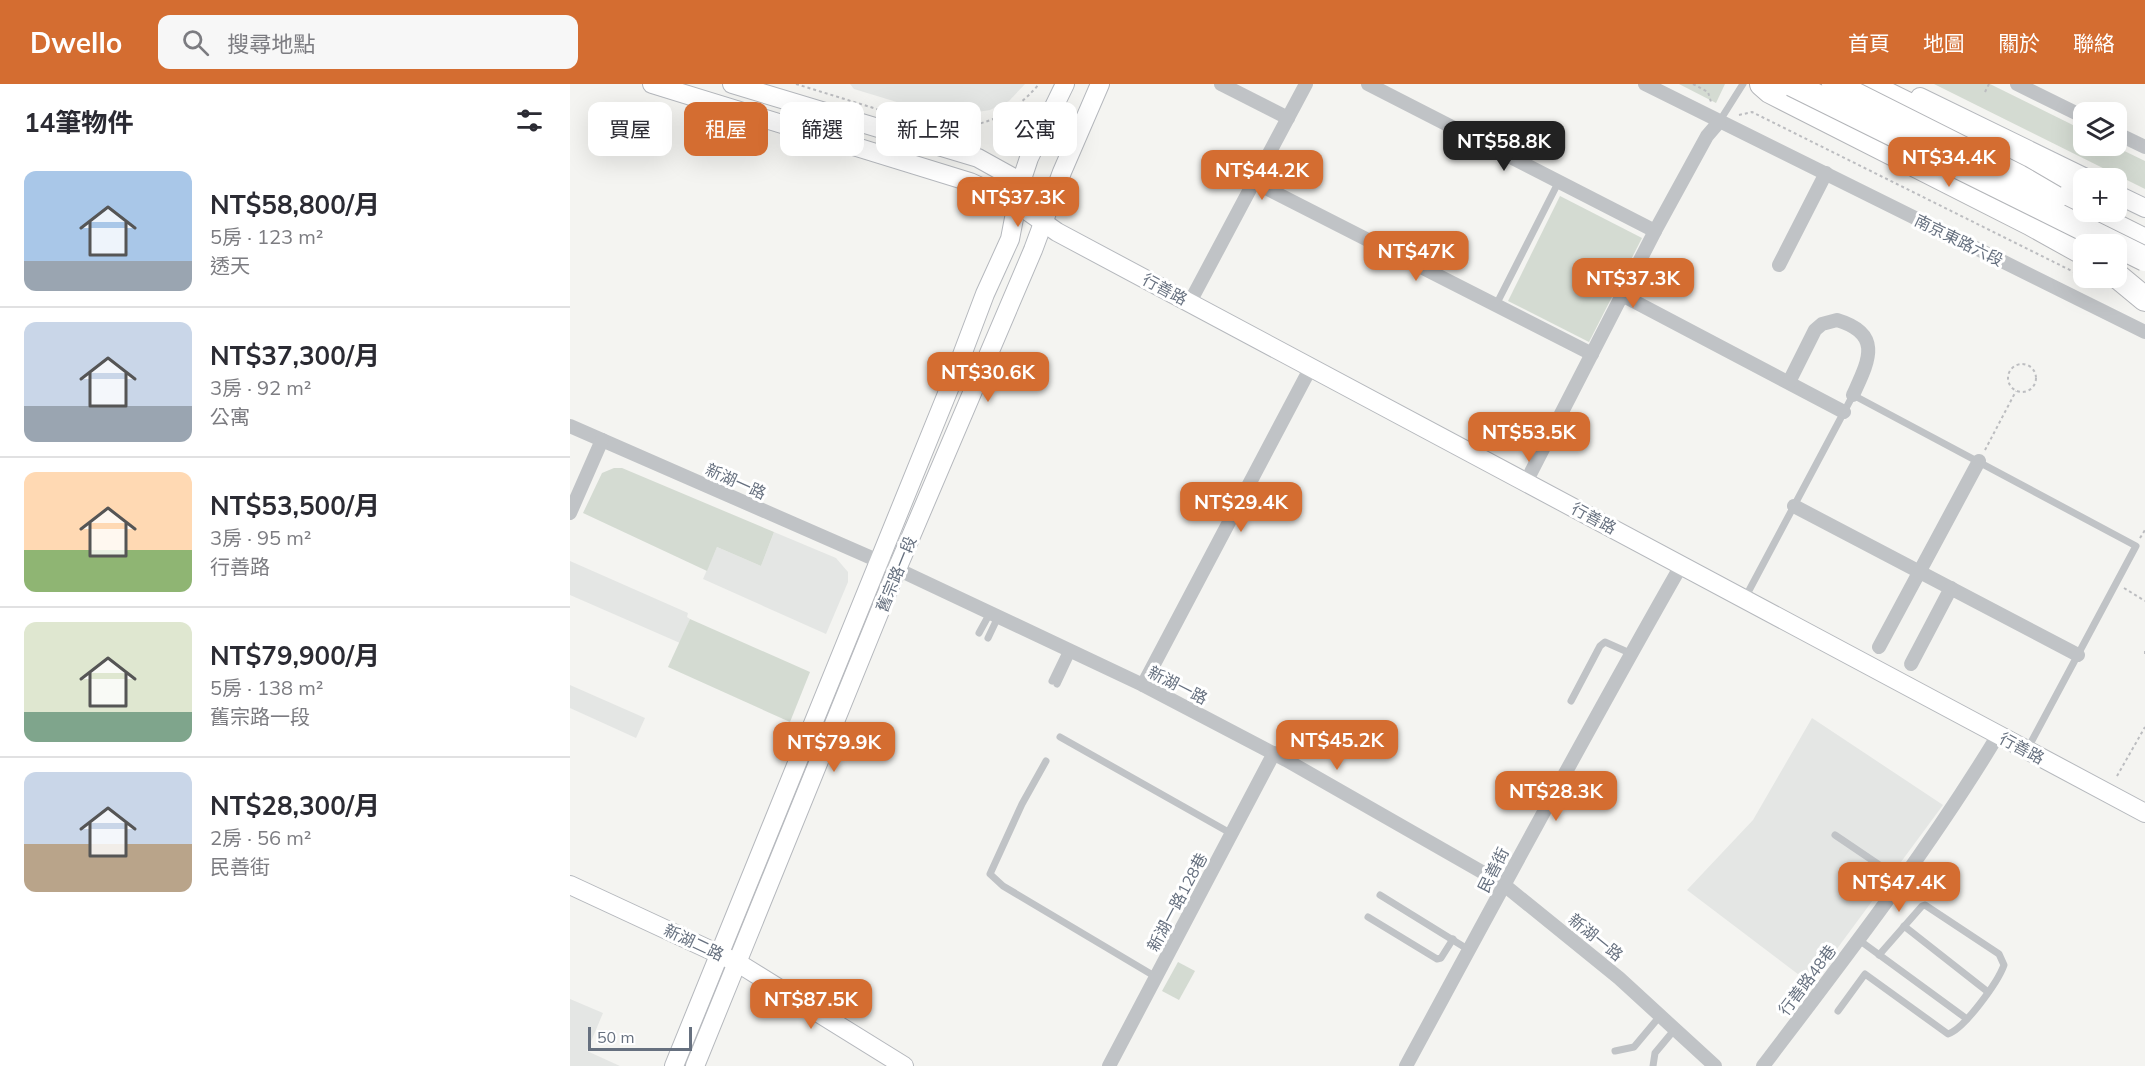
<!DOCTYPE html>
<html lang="zh-TW">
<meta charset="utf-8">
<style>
:root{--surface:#fff;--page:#f7f7f7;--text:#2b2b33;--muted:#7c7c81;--line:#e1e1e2;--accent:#d46d31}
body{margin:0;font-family:Mulish,"Noto Sans TC",sans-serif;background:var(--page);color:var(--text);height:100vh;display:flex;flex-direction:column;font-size:22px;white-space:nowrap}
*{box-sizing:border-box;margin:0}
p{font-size:20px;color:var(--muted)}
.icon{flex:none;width:33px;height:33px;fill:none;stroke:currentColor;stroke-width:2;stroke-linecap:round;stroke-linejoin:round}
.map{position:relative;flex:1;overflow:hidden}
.drawer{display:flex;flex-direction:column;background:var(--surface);width:570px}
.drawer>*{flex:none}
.hud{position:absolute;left:18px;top:18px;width:570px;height:54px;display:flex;gap:12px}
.buttons{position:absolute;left:1503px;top:18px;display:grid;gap:12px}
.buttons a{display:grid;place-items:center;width:54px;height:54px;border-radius:12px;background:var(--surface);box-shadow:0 6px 24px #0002;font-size:30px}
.scale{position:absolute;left:18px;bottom:15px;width:104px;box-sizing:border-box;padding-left:6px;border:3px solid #66707f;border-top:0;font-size:16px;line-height:21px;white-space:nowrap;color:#66707f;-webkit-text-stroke:4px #fff;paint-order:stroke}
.price{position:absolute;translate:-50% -51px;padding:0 14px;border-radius:12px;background:var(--accent);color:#fff;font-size:20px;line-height:39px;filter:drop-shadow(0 2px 3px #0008)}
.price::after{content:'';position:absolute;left:50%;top:36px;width:18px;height:14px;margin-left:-9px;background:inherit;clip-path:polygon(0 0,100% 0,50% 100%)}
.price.active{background:#222;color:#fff}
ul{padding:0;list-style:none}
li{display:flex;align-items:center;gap:18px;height:150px;padding:0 24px}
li+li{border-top:2px solid var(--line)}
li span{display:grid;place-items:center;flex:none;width:168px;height:120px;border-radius:12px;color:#555}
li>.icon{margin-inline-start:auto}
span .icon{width:72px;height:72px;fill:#fffc;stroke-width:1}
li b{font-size:26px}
h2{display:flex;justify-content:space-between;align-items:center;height:72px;padding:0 24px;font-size:26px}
.tag{padding:0 21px;border-radius:12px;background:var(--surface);box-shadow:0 6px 24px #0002;font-size:21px;line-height:54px}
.tag.active{background:var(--accent);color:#fff}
header{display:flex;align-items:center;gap:36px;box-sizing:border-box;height:84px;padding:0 30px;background:var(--accent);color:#fff}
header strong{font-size:28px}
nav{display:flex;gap:33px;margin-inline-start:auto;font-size:21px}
.search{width:420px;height:54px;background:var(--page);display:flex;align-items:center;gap:15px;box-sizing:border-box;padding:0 21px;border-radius:12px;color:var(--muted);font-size:22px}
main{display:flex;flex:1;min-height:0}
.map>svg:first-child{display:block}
</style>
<header>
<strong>Dwello</strong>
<div class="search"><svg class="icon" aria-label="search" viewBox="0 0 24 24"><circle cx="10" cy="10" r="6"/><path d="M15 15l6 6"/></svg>搜尋地點</div>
<nav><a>首頁</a><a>地圖</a><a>關於</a><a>聯絡</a></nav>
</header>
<main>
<section class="drawer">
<h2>14筆物件<svg class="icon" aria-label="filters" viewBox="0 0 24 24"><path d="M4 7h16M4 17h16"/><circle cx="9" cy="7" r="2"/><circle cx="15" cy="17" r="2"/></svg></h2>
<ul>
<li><span style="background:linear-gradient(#a9c7e8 75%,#9aa5b1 0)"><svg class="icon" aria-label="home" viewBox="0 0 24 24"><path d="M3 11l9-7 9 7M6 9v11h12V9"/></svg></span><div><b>NT$58,800/月</b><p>5房 · 123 m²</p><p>透天</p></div></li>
<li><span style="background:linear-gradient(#c9d6e8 70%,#9aa5b1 0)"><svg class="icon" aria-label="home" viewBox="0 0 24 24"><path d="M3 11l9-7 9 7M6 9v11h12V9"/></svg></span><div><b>NT$37,300/月</b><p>3房 · 92 m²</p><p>公寓</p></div></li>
<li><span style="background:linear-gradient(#ffd9b3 65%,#8fb573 0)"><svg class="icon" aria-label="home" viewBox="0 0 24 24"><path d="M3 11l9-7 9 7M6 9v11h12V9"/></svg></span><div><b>NT$53,500/月</b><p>3房 · 95 m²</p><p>行善路</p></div></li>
<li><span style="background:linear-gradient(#dfe7d0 75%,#7fa58c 0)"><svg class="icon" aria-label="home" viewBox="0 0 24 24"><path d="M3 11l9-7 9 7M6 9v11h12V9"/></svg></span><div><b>NT$79,900/月</b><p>5房 · 138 m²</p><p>舊宗路一段</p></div></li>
<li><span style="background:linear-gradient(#c9d6e8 60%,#b9a48a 0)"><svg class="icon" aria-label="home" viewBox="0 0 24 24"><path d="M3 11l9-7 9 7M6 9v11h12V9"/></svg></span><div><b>NT$28,300/月</b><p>2房 · 56 m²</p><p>民善街</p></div></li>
</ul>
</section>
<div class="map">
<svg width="1575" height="982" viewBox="0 0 1575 982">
<rect width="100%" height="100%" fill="#f4f4f1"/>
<g fill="#e4e6e4">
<polygon points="280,0 455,0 439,17 420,26 376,33 284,5"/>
<polygon points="204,448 266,474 278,488 278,498 256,550 133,495 147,463 191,482"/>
<polygon points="0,477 118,529 117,533 120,535 110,559 0,511"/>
<polygon points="0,601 75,634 66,654 0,624"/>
<polygon points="1242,634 1373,721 1241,900 1117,806 1183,736"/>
<polygon points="0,915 33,929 17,967 50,982 0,982"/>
</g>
<g fill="#d4dbd2">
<polygon points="1109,0 1155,0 1146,19"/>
<polygon points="1364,0 1420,0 1513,46 1514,62 1544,62 1575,77 1575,105"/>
<polygon points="990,112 1072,154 1019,258 938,217"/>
<polygon points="44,384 52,384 204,448 191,482 147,463 137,487 13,429 32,389"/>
<polygon points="120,535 240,588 220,638 98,583"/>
<polygon points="608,878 625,887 609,916 592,907"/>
</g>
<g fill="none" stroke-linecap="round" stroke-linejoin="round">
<g stroke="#b5b8bd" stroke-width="20">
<g id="secondary">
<polyline points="82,0 400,98 446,119 487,148 1575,729"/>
<polyline points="162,0 408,74 451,98 456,107"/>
<polyline points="1350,13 1516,94"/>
<polyline points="1546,110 1575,124"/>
<polyline points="0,801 168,879 334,982"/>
<polyline points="104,982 381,300 415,210 440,155 451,98 459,74 495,0"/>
<polyline points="125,982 327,485 463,166 492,88 530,0"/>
</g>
</g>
<g stroke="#b3b5b9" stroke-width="26">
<g id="highway">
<polyline points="1192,0 1200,7 1460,139 1514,169"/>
<polyline points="1296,0 1501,101"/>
<polyline points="1467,103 1514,126"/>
<polyline points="1517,128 1575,157"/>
<polyline points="1546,191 1575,215"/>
</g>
</g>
<g stroke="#bcbdc0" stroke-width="2" stroke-dasharray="3 3" stroke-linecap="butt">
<polyline points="226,0 352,39"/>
<polyline points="1123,0 1138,8 1141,18"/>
<polyline points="1415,8 1419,0"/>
<polyline points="1169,31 1182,28 1514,193"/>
<path d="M357,41C403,48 439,36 469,0"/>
<polyline points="1515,194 1529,199"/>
<circle cx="1452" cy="294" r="14"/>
<polyline points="1415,366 1446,307"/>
<polyline points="1570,454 1575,446"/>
<polyline points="1554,504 1575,517"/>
<polyline points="1575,567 1575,570"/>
<polyline points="1547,692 1575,643"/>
</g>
<g stroke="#c0c3c6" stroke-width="7">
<polyline points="1149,38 1173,0"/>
<polyline points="926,221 988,99"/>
<polyline points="1175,514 1283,311 1566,462 1458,664"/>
<polyline points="409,549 420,529"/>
<polyline points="418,554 428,533"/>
<polyline points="482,597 497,566"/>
<polyline points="487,600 502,568"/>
<polyline points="1001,617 1030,562 1035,558 1062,570"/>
<polyline points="490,653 662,750"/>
<polyline points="476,677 452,720 420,790 433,802 586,893"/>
<polyline points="1265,751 1333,797"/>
<polyline points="810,811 899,866"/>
<polyline points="798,833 867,875 871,874 883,855"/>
<polyline points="1334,842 1418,908"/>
<polyline points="1289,856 1397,935"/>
<path d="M1268,927L1295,890L1378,950C1394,945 1428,898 1434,881L1429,870L1355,821L1352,822L1309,871"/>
<polyline points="1045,967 1064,963 1090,932"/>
<polyline points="1083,982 1085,969 1105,945"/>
</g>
<g stroke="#c0c3c6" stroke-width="14">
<polyline points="651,0 718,34"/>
<polyline points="798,0 1085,147"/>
<polyline points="1075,0 1575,248"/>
<polyline points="1447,0 1514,33"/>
<polyline points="1546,49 1575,63"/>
<polyline points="684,98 1022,270"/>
<polyline points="1209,181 1256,89"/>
<polyline points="1052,211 1274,328"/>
<polyline points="620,218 736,0"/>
<path d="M1219,298L1245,246L1252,240L1267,236C1314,250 1298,278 1283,311"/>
<polyline points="0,342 327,485 573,601 716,676 933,800 1049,894 1145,982"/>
<polyline points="956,398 1085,147 1137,52 1149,38"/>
<polyline points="1224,422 1508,571"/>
<polyline points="0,429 32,356"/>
<polyline points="1309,563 1409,377"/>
<polyline points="1341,580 1381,504"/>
<polyline points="573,601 741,283"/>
<polyline points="539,982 704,669"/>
<path d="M836,982C927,814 1017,646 1112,480"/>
<path d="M1193,982C1275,874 1358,767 1428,651"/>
</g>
<use href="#secondary" stroke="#fff" stroke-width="18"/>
<use href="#highway" stroke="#fff" stroke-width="24"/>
<g stroke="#b3b5b9" stroke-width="26" stroke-linecap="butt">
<g id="highway-bridge">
<polyline points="1222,0 1575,175"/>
<polyline points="1264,0 1449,93 1485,114"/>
</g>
</g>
<use href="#highway-bridge" stroke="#fff" stroke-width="24"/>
</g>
<g text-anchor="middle" stroke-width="6" stroke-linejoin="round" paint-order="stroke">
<g font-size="16" fill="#66707f" stroke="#fff">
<text transform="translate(1389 156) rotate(26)" y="6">南京東路六段</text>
<text transform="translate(595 205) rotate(28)" y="6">行善路</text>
<text transform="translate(166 397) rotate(24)" y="6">新湖一路</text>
<text transform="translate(1024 434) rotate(28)" y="6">行善路</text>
<text transform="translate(326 490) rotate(-68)" y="6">舊宗路一段</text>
<text transform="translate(608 601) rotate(27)" y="6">新湖一路</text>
<text transform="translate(1452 664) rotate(28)" y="6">行善路</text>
<text transform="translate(923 786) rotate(-63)" y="6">民善街</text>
<text transform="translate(607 818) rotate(-62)" y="6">新湖一路128巷</text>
<text transform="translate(1026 853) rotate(39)" y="6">新湖一路</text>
<text transform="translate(124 858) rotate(25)" y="6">新湖二路</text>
<text transform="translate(1237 896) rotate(-53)" y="6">行善路48巷</text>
</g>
</g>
</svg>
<div class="buttons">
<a><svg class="icon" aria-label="layers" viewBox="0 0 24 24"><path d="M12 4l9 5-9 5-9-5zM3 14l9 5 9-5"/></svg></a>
<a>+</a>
<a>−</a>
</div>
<div class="scale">50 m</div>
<b class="price active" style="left:934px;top:88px">NT$58.8K</b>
<b class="price" style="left:1379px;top:104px">NT$34.4K</b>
<b class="price" style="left:692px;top:117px">NT$44.2K</b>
<b class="price" style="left:448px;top:144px">NT$37.3K</b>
<b class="price" style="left:846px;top:198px">NT$47K</b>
<b class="price" style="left:1063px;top:225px">NT$37.3K</b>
<b class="price" style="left:418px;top:319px">NT$30.6K</b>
<b class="price" style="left:959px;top:379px">NT$53.5K</b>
<b class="price" style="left:671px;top:449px">NT$29.4K</b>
<b class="price" style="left:767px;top:687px">NT$45.2K</b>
<b class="price" style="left:264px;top:689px">NT$79.9K</b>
<b class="price" style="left:986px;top:738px">NT$28.3K</b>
<b class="price" style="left:1329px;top:829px">NT$47.4K</b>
<b class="price" style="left:241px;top:946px">NT$87.5K</b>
<div class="hud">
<a class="tag">買屋</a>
<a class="tag active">租屋</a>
<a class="tag">篩選</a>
<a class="tag">新上架</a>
<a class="tag">公寓</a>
</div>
</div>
</main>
